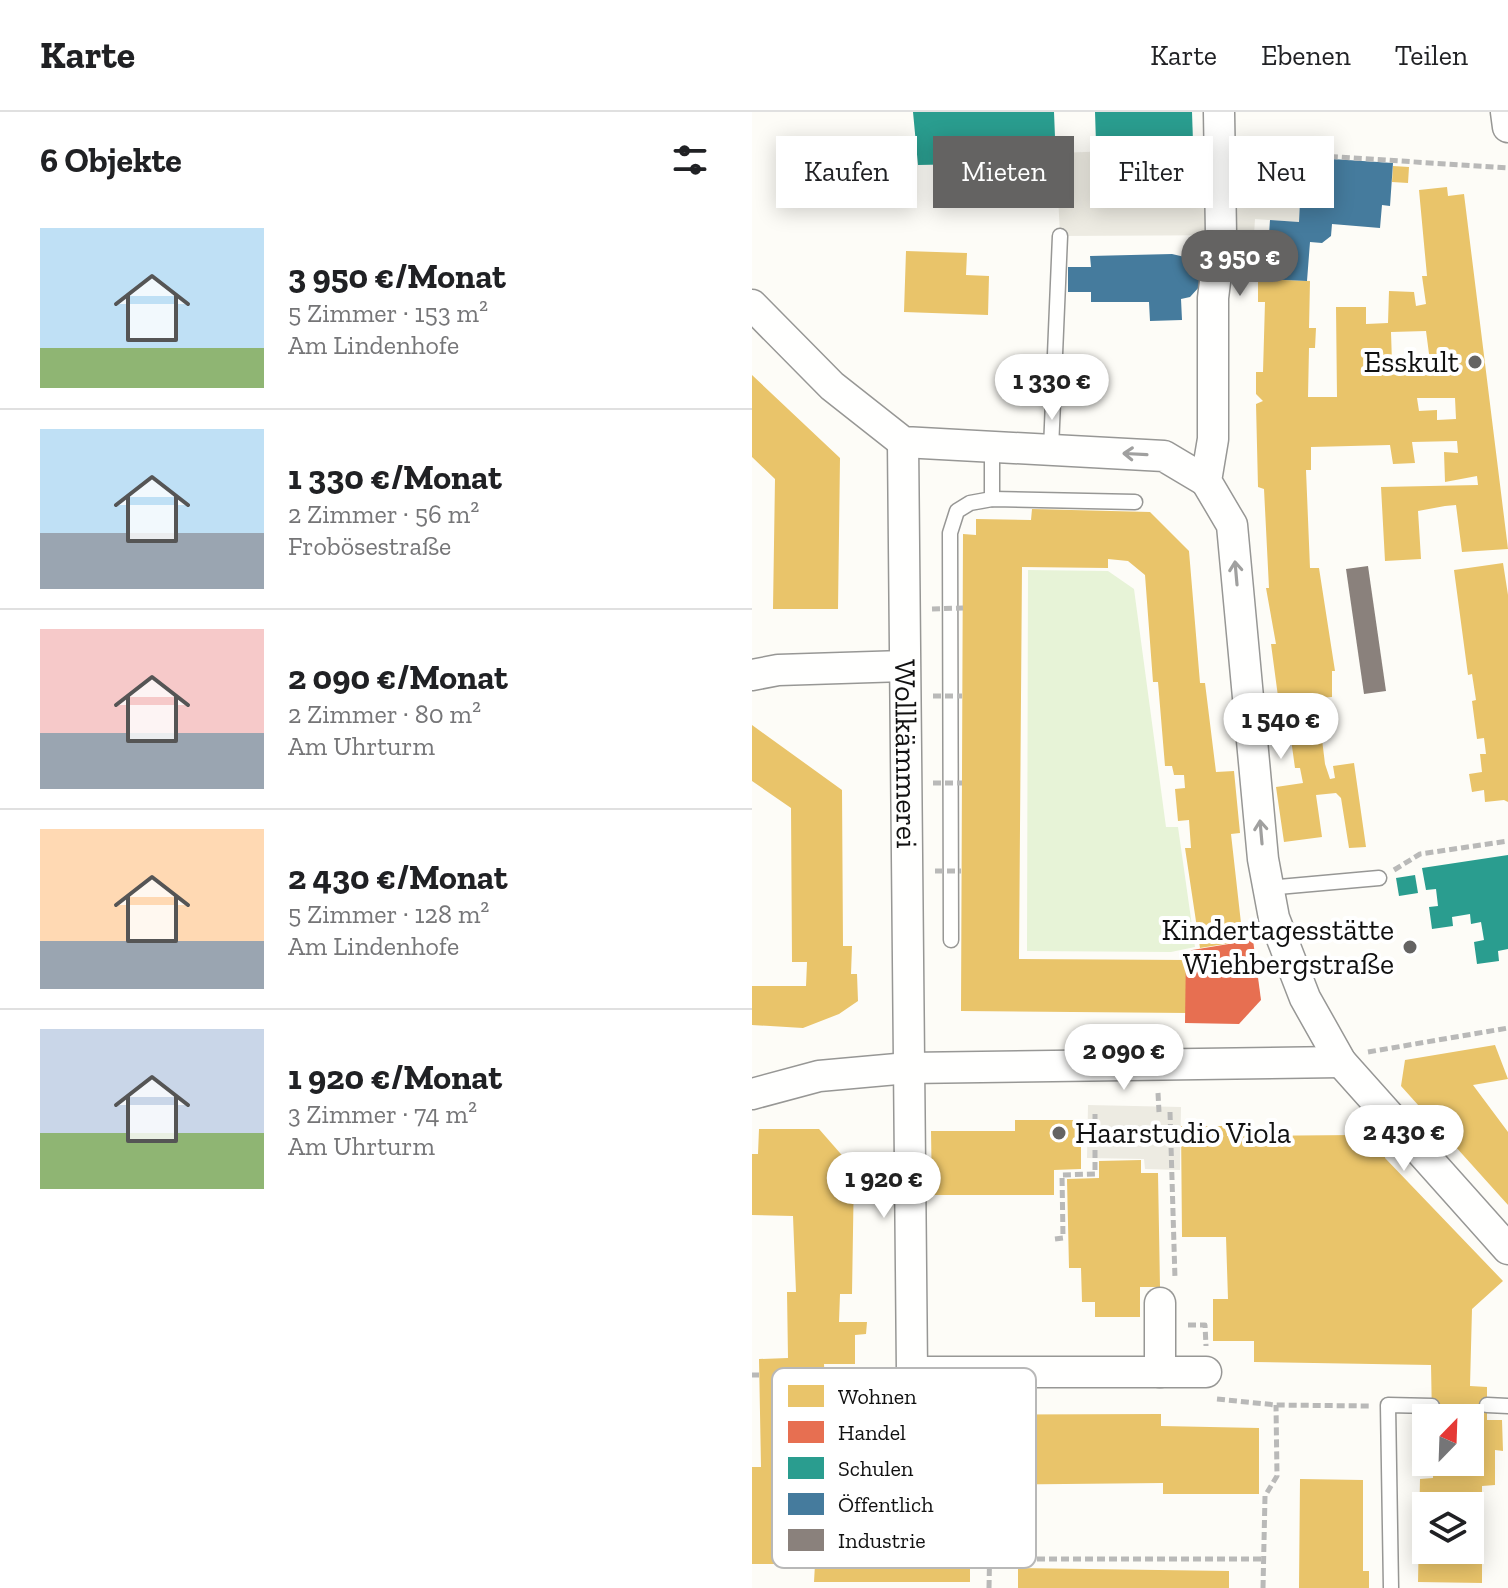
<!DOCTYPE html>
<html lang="de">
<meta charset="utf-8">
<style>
:root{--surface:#fff;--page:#f2f2f2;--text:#202124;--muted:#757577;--line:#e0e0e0;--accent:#646362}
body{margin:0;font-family:"Zilla Slab",serif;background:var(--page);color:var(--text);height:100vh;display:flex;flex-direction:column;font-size:30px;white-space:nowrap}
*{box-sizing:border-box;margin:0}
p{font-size:26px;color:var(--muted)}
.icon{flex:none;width:44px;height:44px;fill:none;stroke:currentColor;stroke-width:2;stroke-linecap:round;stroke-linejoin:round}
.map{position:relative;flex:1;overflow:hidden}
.side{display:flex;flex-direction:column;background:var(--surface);width:752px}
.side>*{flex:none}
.hud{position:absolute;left:24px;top:24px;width:612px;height:72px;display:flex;gap:16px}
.needle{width:52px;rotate:23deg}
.controls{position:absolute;left:660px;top:1292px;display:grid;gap:16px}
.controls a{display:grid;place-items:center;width:72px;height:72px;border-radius:0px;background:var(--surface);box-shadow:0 4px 20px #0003;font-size:40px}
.price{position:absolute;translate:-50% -68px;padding:0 18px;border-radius:28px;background:#fff;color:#222;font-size:26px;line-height:52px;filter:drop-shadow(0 2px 4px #0008)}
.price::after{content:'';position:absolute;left:50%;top:48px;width:24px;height:18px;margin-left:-12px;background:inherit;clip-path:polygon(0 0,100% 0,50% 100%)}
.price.selected{background:var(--accent);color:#fff}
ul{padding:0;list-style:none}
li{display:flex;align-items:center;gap:24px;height:200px;padding:0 40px}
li+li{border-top:2px solid var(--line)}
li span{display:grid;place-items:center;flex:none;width:224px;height:160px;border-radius:0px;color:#555}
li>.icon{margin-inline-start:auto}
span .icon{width:96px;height:96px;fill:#fffc;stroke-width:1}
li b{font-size:34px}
h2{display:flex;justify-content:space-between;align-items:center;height:96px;padding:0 40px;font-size:34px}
.chip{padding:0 28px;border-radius:0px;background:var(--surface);box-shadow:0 4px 20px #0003;font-size:28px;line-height:72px}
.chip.selected{background:var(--accent);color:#fff}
header{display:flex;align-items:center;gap:48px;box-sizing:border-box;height:112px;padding:0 40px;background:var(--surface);border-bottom:2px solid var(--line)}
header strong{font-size:38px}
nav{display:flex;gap:44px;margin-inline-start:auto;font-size:28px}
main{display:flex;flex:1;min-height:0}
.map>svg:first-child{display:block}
</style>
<header>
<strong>Karte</strong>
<nav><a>Karte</a><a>Ebenen</a><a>Teilen</a></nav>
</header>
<main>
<section class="side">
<h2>6 Objekte<svg class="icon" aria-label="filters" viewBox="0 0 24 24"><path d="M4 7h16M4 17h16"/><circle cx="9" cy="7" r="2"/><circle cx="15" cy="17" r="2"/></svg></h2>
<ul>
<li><span style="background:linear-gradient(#bfe0f5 75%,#8fb573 0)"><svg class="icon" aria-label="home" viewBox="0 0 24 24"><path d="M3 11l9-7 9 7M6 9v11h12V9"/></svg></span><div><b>3 950 €/Monat</b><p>5 Zimmer · 153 m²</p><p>Am Lindenhofe</p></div></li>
<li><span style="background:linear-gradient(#bfe0f5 65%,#9aa5b1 0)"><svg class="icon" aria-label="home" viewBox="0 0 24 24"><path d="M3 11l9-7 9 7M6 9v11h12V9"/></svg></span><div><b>1 330 €/Monat</b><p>2 Zimmer · 56 m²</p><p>Frobösestraße</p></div></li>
<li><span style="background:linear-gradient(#f6c9c9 65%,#9aa5b1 0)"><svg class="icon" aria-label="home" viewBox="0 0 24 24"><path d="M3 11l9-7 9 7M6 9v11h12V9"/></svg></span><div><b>2 090 €/Monat</b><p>2 Zimmer · 80 m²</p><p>Am Uhrturm</p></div></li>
<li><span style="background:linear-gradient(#ffd9b3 70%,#9aa5b1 0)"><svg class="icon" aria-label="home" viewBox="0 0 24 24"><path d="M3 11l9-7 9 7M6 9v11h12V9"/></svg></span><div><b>2 430 €/Monat</b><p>5 Zimmer · 128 m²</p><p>Am Lindenhofe</p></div></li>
<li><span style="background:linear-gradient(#c9d6e8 65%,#8fb573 0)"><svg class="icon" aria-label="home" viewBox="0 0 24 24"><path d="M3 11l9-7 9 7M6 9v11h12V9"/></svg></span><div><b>1 920 €/Monat</b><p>3 Zimmer · 74 m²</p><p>Am Uhrturm</p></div></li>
</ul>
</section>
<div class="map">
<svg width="756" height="1476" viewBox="0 0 756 1476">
<rect width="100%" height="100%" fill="#fdfcf7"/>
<polygon fill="#e7f3d7" points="276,458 356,459 382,477 414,715 426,715 443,835 419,840 275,839"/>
<g fill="#edebe2">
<polygon points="447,36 550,43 547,110 503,107 502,123 308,124 304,41"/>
<polygon points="336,993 429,995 428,1058 393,1057 392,1047 335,1046"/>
</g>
<g fill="#e9c46a" fill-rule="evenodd">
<polygon points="641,54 657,55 656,71 640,70"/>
<path d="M695,75L696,84L712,82L756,437L710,440L704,393L693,394L666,399L669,447L633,449L629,375L726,373L725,364L693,370L692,340L706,341L705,329L660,330L663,351L641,352L638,333L559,335V358H554L558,456H567L583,559H580V585L565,586L573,652L578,667L583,666L581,654L602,651L614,735L597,736L589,686L584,681L564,683L570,725L532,730L524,675L551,671L548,656H543L534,591L527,592L519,532H524L514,476H517L512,377L506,375L504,292L511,289L504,282V260H511L513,190H506V167L558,169L557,216H564L563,236H557L556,285H585L584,195H614V212L636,211L637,179L662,180L664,194L674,192L670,164H675L667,78ZM674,219L679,257H656V251H640L639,220ZM665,286H703L704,307L685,308V298L667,299Z"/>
<polygon points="154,139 215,141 214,163 237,164 236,203 152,200"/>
<polygon points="0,263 88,346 86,497 21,497 23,367 0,345"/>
<polygon points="280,397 398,400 437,439 448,571 453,571 464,660 482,659 488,721 479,722 491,829 448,836 433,736 439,736 437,708 426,709 423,677 433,676 432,663 422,663 420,654 413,654 406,570 401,570 393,463 376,449 356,447 356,456 270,455 267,847 435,848 435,901 209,899 211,422 224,423 224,407 279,408"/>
<polygon points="751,451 756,483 756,690 752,688 733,690 732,678 720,680 717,662 730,660 728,642 734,642 732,626 725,627 720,589 724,588 720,562 716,563 702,458"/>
<polygon points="0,613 90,678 91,834 100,834 99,862 105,862 106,889 87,902 51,916 0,913 0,874 54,874 55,850 40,850 39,696 0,669"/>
<polygon points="743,933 756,967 721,973 756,1020 756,1093 649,974 653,948"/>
<polygon points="263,1008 329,1008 329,1057 302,1058 302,1083 180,1083 179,1019 263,1019"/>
<path d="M429,1014H475V1024L603,1023V1017H634L633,1046L751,1169L720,1197L718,1274L735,1275V1308H750L751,1339L743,1338V1373L730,1374V1471L666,1470L668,1367L681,1366V1350H718V1306H680L679,1253L502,1250V1229H461V1187H476L474,1125H430ZM674,1394H718V1438H674Z"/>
<polygon points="7,1017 67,1017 102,1057 100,1182 88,1182 87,1210 115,1210 114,1222 103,1223 103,1252 72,1252 74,1303 409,1302 409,1314 507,1316 507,1382 411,1382 411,1371 222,1373 223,1363 61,1363 61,1345 47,1344 47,1415 218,1415 218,1470 62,1470 63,1452 0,1452 0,1355 9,1355 7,1247 36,1246 35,1180 44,1180 41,1104 0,1103 0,1042 6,1042"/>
<polygon points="389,1048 389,1061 406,1061 408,1175 388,1175 388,1205 343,1205 343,1190 330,1190 329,1156 317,1156 315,1067 347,1066 347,1049"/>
<polygon points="548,1367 611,1368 611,1459 617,1459 617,1476 547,1476"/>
<polygon points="266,1456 477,1459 477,1476 266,1476"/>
</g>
<polygon fill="#e76f51" points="501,828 509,888 487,912 433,911 434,839"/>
<g fill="#2a9d8f">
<polygon points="161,0 302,0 303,25 292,25 292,32 218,35 216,52 166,53"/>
<polygon points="343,0 440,0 441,30 344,31"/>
<polygon points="756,743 756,837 746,839 747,849 725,852 722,830 732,828 729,810 719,812 718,802 700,805 701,814 680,817 677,795 686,794 684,777 674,778 670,756"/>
<polygon points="663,763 666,781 647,784 644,766"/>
</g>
<g fill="#457b9d">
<polygon points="550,45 641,51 638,94 630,93 628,116 580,112 579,124 570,131 558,130 555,169 514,167 518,108 547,110"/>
<polygon points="420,142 437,146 447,157 448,174 438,185 429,187 430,208 398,209 397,190 339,190 339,180 316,180 316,155 339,155 338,144"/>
</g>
<polygon fill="#8a817c" points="616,454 634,579 612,582 594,457"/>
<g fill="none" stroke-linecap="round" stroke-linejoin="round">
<g stroke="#979795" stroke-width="17">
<g id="service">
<polyline points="240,335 240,387"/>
<polyline points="299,337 308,124"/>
<polyline points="516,776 627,766"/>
<polyline points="199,828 198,421 205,399 218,391 240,387 383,390"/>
<polyline points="735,1293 756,1294"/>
<polyline points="639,1476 636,1293 680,1294"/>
</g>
</g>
<g stroke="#979795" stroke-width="33">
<g id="minor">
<polyline points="467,0 469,122 461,186 461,327 454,369 480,413 511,747 522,806 553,886 589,950 756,1137"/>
<polyline points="754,0 756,15"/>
<polyline points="0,193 80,274 151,330 412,344 454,369"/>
<path id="s1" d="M151,330L160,1260H454"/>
<polyline points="0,563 26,558 152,554"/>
<polyline points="0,982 67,964 156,956 589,950"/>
<polyline points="408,1191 408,1260"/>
</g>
</g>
<g stroke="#b9b9b8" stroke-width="5" stroke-dasharray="8 4" stroke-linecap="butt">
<polyline points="494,39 756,56"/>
<polyline points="642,758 668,742 756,729"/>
<polyline points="616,940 756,916"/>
<polyline points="406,981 407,1000"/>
<polyline points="418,1000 423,1167"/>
<polyline points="303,1127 311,1126 310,1063 343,1062 343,1000"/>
<polyline points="436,1213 453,1213 454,1234"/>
<polyline points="73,1261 135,1260"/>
<polyline points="0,1263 7,1263"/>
<polyline points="465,1287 524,1293 619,1294"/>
<polyline points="239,1302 239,1287"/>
<polyline points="60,1405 238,1404"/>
<polyline points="237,1447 512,1447"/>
<polyline points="237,1476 239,1372"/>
<polyline points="511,1476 513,1384 525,1364 524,1293"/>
</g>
<use href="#service" stroke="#fffffe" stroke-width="14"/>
<use href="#minor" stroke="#fffffe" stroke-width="30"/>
<g stroke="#b9b9b8" stroke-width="5" stroke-dasharray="8 4" stroke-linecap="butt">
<polyline points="180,497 211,496"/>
<polyline points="181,584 210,584"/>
<polyline points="181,671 210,671"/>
<polyline points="183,759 209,759"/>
</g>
</g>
<defs><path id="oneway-shaft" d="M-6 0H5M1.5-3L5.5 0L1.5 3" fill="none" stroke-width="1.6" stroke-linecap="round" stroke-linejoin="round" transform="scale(2)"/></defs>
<g stroke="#a0a09f">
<use href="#oneway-shaft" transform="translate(383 342) rotate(-177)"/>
<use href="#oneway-shaft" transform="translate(484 461) rotate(-95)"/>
<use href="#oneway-shaft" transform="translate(509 720) rotate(-95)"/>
</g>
<g fill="#646362" stroke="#fff" stroke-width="3">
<circle cx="723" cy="250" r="8"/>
<circle cx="658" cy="835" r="8"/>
<circle cx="307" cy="1021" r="8"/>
</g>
<g text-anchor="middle" stroke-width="8" stroke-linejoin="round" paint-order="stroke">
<g font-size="30" fill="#111" stroke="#fff" text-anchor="end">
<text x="707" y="260">Esskult</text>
<text x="642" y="828">Kindertagesstätte<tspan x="642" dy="34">Wiehbergstraße</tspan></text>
<text x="323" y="1031" text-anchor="start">Haarstudio Viola</text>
</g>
<g font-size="30" fill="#111" stroke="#fff">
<text dy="10" stroke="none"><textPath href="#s1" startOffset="312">Wollkämmerei</textPath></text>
</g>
</g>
<rect x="20" y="1256" width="264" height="200" rx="12" fill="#fff" stroke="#b8b8b8" stroke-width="2"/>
<rect x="36" y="1273" width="36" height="22" fill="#e9c46a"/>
<rect x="36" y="1309" width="36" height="22" fill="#e76f51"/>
<rect x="36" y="1345" width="36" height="22" fill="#2a9d8f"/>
<rect x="36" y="1381" width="36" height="22" fill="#457b9d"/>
<rect x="36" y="1417" width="36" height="22" fill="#8a817c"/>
<g font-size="22" fill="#111">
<text x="86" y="1292">Wohnen</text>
<text x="86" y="1328">Handel</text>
<text x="86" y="1364">Schulen</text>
<text x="86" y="1400">Öffentlich</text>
<text x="86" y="1436">Industrie</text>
</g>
</svg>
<div class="controls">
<a><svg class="needle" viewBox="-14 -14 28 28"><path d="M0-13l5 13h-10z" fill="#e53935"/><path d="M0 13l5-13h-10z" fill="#757577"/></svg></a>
<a><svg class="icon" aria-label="layers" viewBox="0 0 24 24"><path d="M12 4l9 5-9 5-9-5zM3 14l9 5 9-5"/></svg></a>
</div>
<b class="price selected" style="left:488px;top:186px">3 950 €</b>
<b class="price" style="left:300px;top:310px">1 330 €</b>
<b class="price" style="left:529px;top:649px">1 540 €</b>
<b class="price" style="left:372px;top:980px">2 090 €</b>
<b class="price" style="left:652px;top:1061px">2 430 €</b>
<b class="price" style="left:132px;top:1108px">1 920 €</b>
<div class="hud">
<a class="chip">Kaufen</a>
<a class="chip selected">Mieten</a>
<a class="chip">Filter</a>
<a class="chip">Neu</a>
</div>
</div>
</main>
